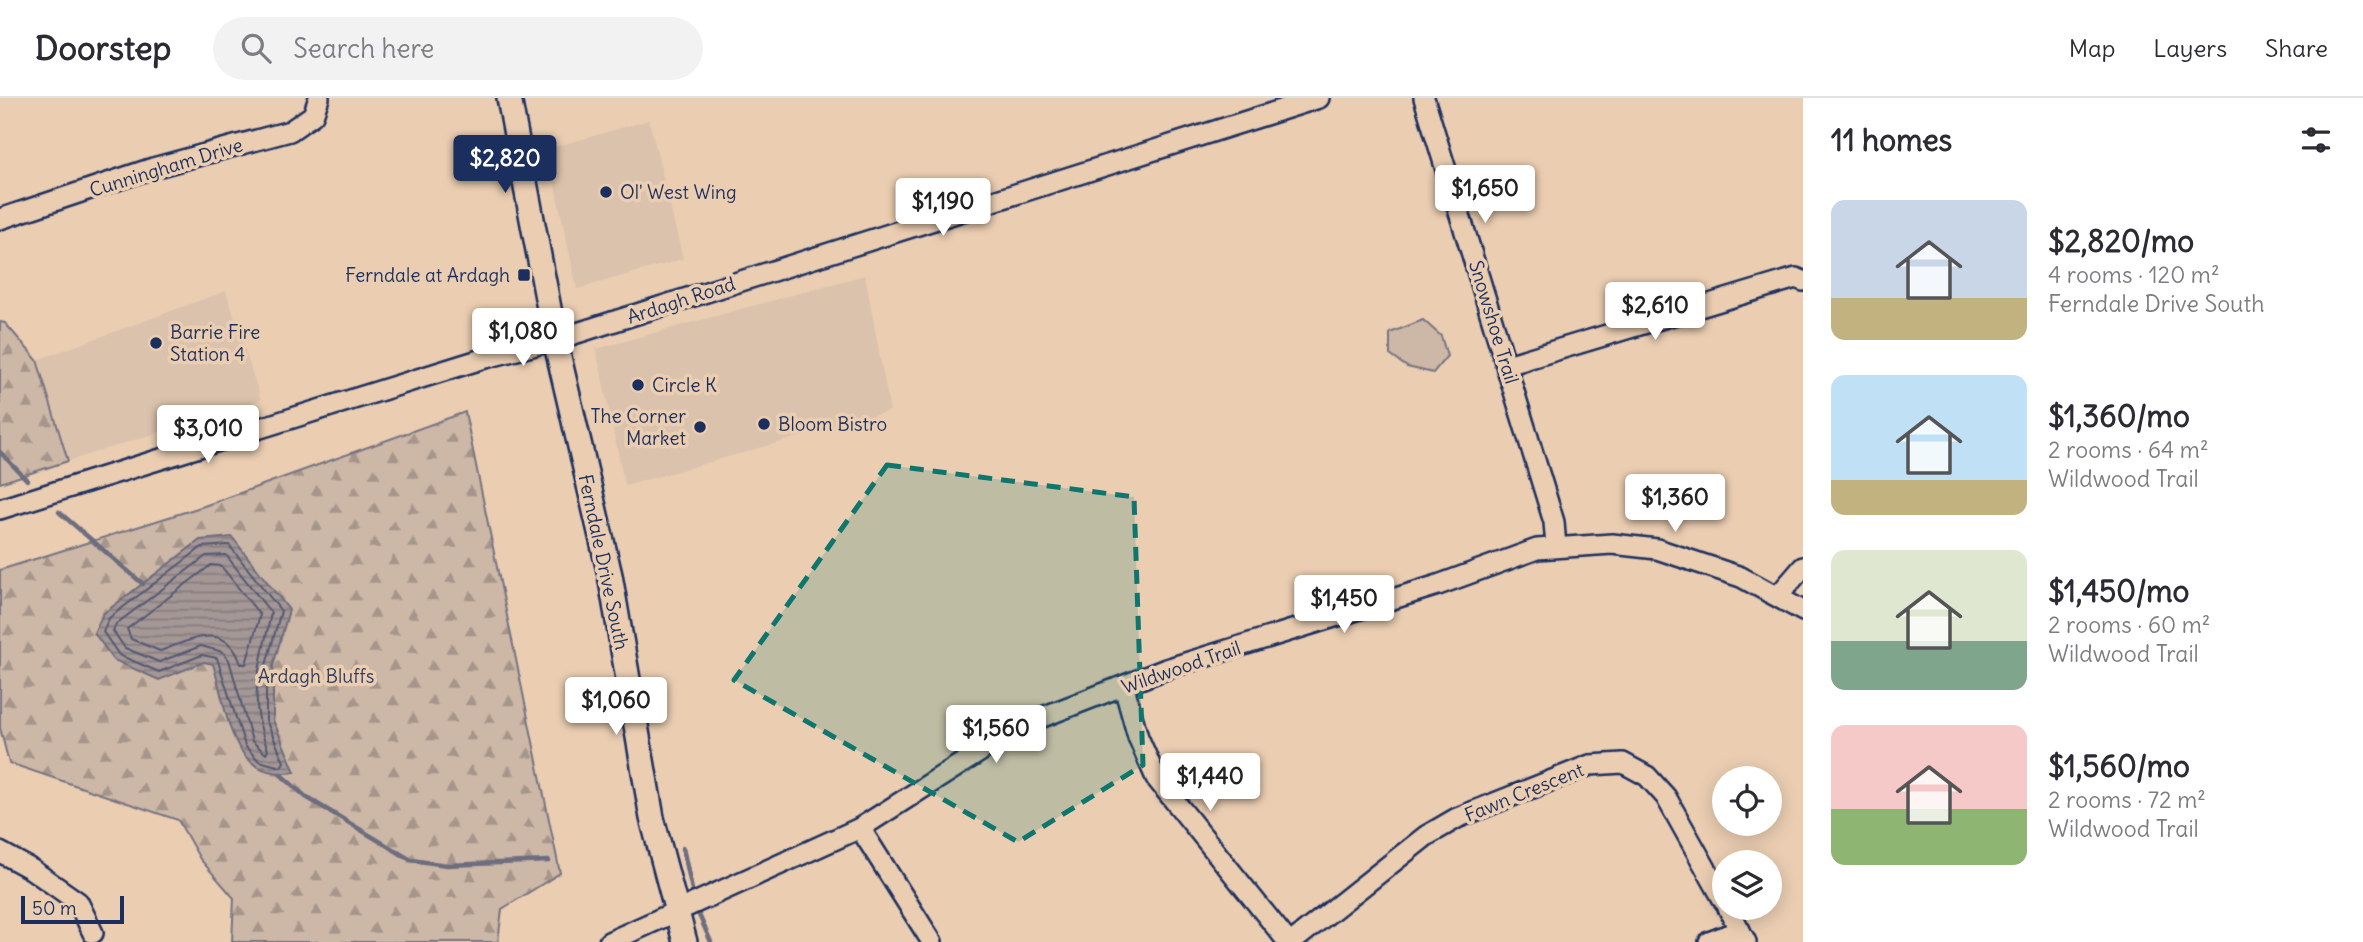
<!DOCTYPE html>
<meta charset="utf-8">
<style>
:root{--surface:#fff;--page:#f2f2f3;--text:#2b2b33;--muted:#7c7c81;--line:#e1e1e2;--accent:#1b2f5e}
body{margin:0;font-family:Delius,sans-serif;background:var(--page);color:var(--text);height:100vh;display:flex;flex-direction:column;font-size:26px;white-space:nowrap}
*{box-sizing:border-box;margin:0}
p{font-size:23px;color:var(--muted)}
.icon{flex:none;width:38px;height:38px;fill:none;stroke:currentColor;stroke-width:2;stroke-linecap:round;stroke-linejoin:round}
.map{position:relative;flex:1;overflow:hidden}
.details{display:flex;flex-direction:column;background:var(--surface);width:560px}
.details>*{flex:none}
.controls{position:absolute;left:1712px;top:668px;display:grid;gap:14px}
.controls a{display:grid;place-items:center;width:70px;height:70px;border-radius:50%;background:var(--surface);box-shadow:0 4px 18px #0003;font-size:35px}
.scale{position:absolute;left:21px;bottom:18px;width:103px;box-sizing:border-box;padding-left:7px;border:4px solid #1b2f5e;border-top:0;font-size:19px;line-height:24px;white-space:nowrap;color:#1b2f5e;-webkit-text-stroke:5px #ebceb2;paint-order:stroke}
.price{position:absolute;translate:-50% -60px;padding:0 16px;border-radius:7px;background:#fff;color:#222;font-size:23px;line-height:46px;filter:drop-shadow(0 2px 4px #0008)}
.price::after{content:'';position:absolute;left:50%;top:42px;width:21px;height:16px;margin-left:-10px;background:inherit;clip-path:polygon(0 0,100% 0,50% 100%)}
.price.selected{background:var(--accent);color:#fff}
ul{padding:0;list-style:none}
li{display:flex;align-items:center;gap:21px;height:175px;padding:0 28px}
li span{display:grid;place-items:center;flex:none;width:196px;height:140px;border-radius:14px;color:#555}
li>.icon{margin-inline-start:auto}
span .icon{width:84px;height:84px;fill:#fffc;stroke-width:1}
li b{font-size:30px}
h2{display:flex;justify-content:space-between;align-items:center;height:84px;padding:0 28px;font-size:30px}
header{display:flex;align-items:center;gap:42px;box-sizing:border-box;height:98px;padding:0 35px;background:var(--surface);border-bottom:2px solid var(--line)}
header strong{font-size:33px}
nav{display:flex;gap:38px;margin-inline-start:auto;font-size:24px}
.search{width:490px;height:63px;background:var(--page);display:flex;align-items:center;gap:18px;box-sizing:border-box;padding:0 24px;border-radius:38px;color:var(--muted);font-size:26px}
main{display:flex;flex:1;min-height:0}
.map>svg:first-child{display:block}
</style>
<header>
<strong>Doorstep</strong>
<div class="search"><svg class="icon" aria-label="search" viewBox="0 0 24 24"><circle cx="10" cy="10" r="6"/><path d="M15 15l6 6"/></svg>Search here</div>
<nav><a>Map</a><a>Layers</a><a>Share</a></nav>
</header>
<main>
<div class="map">
<svg width="1803" height="844" viewBox="0 0 1803 844">
<defs>
<pattern id="forest-firs" width="22" height="20" patternUnits="userSpaceOnUse" patternTransform="scale(1.75)"><rect width="22" height="20" fill="#cdb7a6"/><path d="M5 1l3.5 6h-7zM16 11l3.5 6h-7z" fill="#a6958a"/></pattern>
<pattern id="water-rules" width="6" height="5" patternUnits="userSpaceOnUse" patternTransform="scale(1.75)"><rect width="6" height="5" fill="#a49795"/><path d="M0 2.5h6" fill="none" stroke="#857c7d"/></pattern>
</defs>
<rect width="100%" height="100%" fill="#ebceb2"/>
<filter id="ink" filterUnits="userSpaceOnUse"><feTurbulence type="fractalNoise" baseFrequency=".0143" numOctaves="2"/><feDisplacementMap in="SourceGraphic" scale="14" xChannelSelector="R" yChannelSelector="G"/><feConvolveMatrix kernelMatrix="1 2 1 2 8 2 1 2 1" color-interpolation-filters="sRGB"/></filter>
<g filter="url(#ink)">
<g fill="#dbc2ac">
<polygon points="649,22 683,161 577,191 547,51"/>
<polygon points="865,177 890,313 625,388 596,251"/>
<polygon points="226,193 261,302 68,363 37,262"/>
</g>
<g fill="url(#forest-firs)" stroke="#747382" stroke-width="2">
<polygon points="0,224 5,225 37,262 68,363 0,385"/>
<polygon points="465,314 560,775 502,811 498,844 232,844 234,800 200,761 178,722 9,665 0,630 0,472 204,408"/>
</g>
<polygon fill="#cdb7a6" stroke="#747382" stroke-width="2" points="1423,222 1441,238 1447,258 1433,275 1407,269 1390,257 1390,235"/>
<path fill="url(#water-rules)" stroke="#6d6d7f" stroke-width="2" d="M232,439L289,512L273,568V622L295,674C229,684 228,613 213,566L204,564L159,582L114,562L94,535L103,516L200,442Z"/>
<g fill="none" stroke-linecap="round" stroke-linejoin="round">
<g stroke="#525974" stroke-width="2">
<polygon points="229,447 281,513 266,567 266,622 284,664 281,669 259,663 245,648 217,560 202,557 159,574 119,557 103,534 109,520 202,449"/>
<path d="M226,457L271,515C261,567 246,599 268,652L266,656L252,643L229,562L223,554L201,548L159,564L125,550L113,533L116,526L206,458Z"/>
<path d="M211,467L221,468L260,517L246,566H241C226,521 191,542 160,553L131,541L127,531Z"/>
</g>
<g stroke="#6d6d7f" stroke-width="4.5">
<polyline points="0,354 27,382"/>
<polyline points="59,414 143,486"/>
<polyline points="280,676 306,699 411,762 447,767 549,763"/>
<polyline points="683,750 694,801"/>
<polyline points="696,810 711,844"/>
</g>
<g stroke="#1b2f5e" stroke-width="24">
<g id="minor">
<polyline points="1424,0 1554,424 1556,449"/>
<polyline points="0,121 153,70 290,33 313,17 319,0"/>
<polyline points="1507,267 1796,180 1803,183"/>
<polyline points="0,411 482,261 555,242 1319,0"/>
<polyline points="1778,498 1803,469"/>
<polyline points="1124,589 1138,639 1156,680 1288,844"/>
<polyline points="860,730 932,844"/>
<polyline points="0,754 31,771 78,804 93,835"/>
<polyline points="1728,810 1746,844"/>
<polyline points="609,844 860,730 1022,627 1166,571 1438,487 1537,451 1612,446 1657,451 1741,479 1803,513"/>
<polyline points="1292,844 1426,738 1457,720 1590,667 1623,665 1647,678 1666,699 1724,803"/>
<polyline points="1709,844 1740,832"/>
</g>
</g>
<g stroke="#1b2f5e" stroke-width="28">
<polyline id="major" points="509,0 555,242 610,477 652,720 685,844"/>
</g>
<use href="#minor" stroke="#ebceb2" stroke-width="19"/>
<use href="#major" stroke="#ebceb2" stroke-width="23"/>
</g>
</g>
<path fill="#0f766e" fill-opacity="0.2" stroke="#0f766e" stroke-width="5" stroke-dasharray="14 9" stroke-linejoin="round" d="M887,367L1134,399L1143,667L1018,744L734,582Z"/>
<g fill="#1b2f5e" stroke="#ebceb2" stroke-width="2.5">
<circle cx="606" cy="94" r="7"/>
<rect x="517" y="170" width="14" height="14" rx="3.5"/>
<circle cx="156" cy="245" r="7"/>
<circle cx="638" cy="287" r="7"/>
<circle cx="764" cy="326" r="7"/>
<circle cx="700" cy="329" r="7"/>
</g>
<g text-anchor="middle" stroke-width="7" stroke-linejoin="round" paint-order="stroke">
<g font-size="19" fill="#1b2f5e" stroke="#ebceb2">
<text transform="translate(166 69) rotate(-17)" y="7">Cunningham Drive</text>
<text transform="translate(681 202) rotate(-18)" y="7">Ardagh Road</text>
<text transform="translate(1494 224) rotate(73)" y="7">Snowshoe Trail</text>
<text transform="translate(604 464) rotate(78)" y="7">Ferndale Drive South</text>
<text transform="translate(1181 569) rotate(-19)" y="7">Wildwood Trail</text>
<text transform="translate(1524 694) rotate(-22)" y="7">Fawn Crescent</text>
</g>
<g font-size="19" fill="#1b2f5e" stroke="#ebceb2" text-anchor="start">
<text x="620" y="101">Ol' West Wing</text>
<text x="510" y="184" text-anchor="end">Ferndale at Ardagh</text>
<text x="170" y="241">Barrie Fire<tspan x="170" dy="22">Station 4</tspan></text>
<text x="652" y="294">Circle K</text>
<text x="686" y="325" text-anchor="end">The Corner<tspan x="686" dy="22">Market</tspan></text>
<text x="778" y="333">Bloom Bistro</text>
</g>
<g font-size="19" fill="#2d3d65" stroke="#ebceb2">
<text x="316" y="585">Ardagh Bluffs</text>
</g>
</g>
</svg>
<div class="controls">
<a><svg class="icon" aria-label="locate" viewBox="0 0 24 24"><circle cx="12" cy="12" r="6"/><path d="M12 2v4M12 18v4M2 12h4M18 12h4"/></svg></a>
<a><svg class="icon" aria-label="layers" viewBox="0 0 24 24"><path d="M12 4l9 5-9 5-9-5zM3 14l9 5 9-5"/></svg></a>
</div>
<div class="scale">50 m</div>
<b class="price selected" style="left:505px;top:97px">$2,820</b>
<b class="price" style="left:1485px;top:127px">$1,650</b>
<b class="price" style="left:943px;top:140px">$1,190</b>
<b class="price" style="left:1655px;top:244px">$2,610</b>
<b class="price" style="left:523px;top:270px">$1,080</b>
<b class="price" style="left:208px;top:367px">$3,010</b>
<b class="price" style="left:1675px;top:436px">$1,360</b>
<b class="price" style="left:1344px;top:537px">$1,450</b>
<b class="price" style="left:616px;top:639px">$1,060</b>
<b class="price" style="left:996px;top:667px">$1,560</b>
<b class="price" style="left:1210px;top:715px">$1,440</b>
</div>
<section class="details">
<h2>11 homes<svg class="icon" aria-label="filters" viewBox="0 0 24 24"><path d="M4 7h16M4 17h16"/><circle cx="9" cy="7" r="2"/><circle cx="15" cy="17" r="2"/></svg></h2>
<ul>
<li><span style="background:linear-gradient(#c9d6e8 70%,#c2b280 0)"><svg class="icon" aria-label="home" viewBox="0 0 24 24"><path d="M3 11l9-7 9 7M6 9v11h12V9"/></svg></span><div><b>$2,820/mo</b><p>4 rooms · 120 m²</p><p>Ferndale Drive South</p></div></li>
<li><span style="background:linear-gradient(#bfe0f5 75%,#c2b280 0)"><svg class="icon" aria-label="home" viewBox="0 0 24 24"><path d="M3 11l9-7 9 7M6 9v11h12V9"/></svg></span><div><b>$1,360/mo</b><p>2 rooms · 64 m²</p><p>Wildwood Trail</p></div></li>
<li><span style="background:linear-gradient(#dfe7d0 65%,#7fa58c 0)"><svg class="icon" aria-label="home" viewBox="0 0 24 24"><path d="M3 11l9-7 9 7M6 9v11h12V9"/></svg></span><div><b>$1,450/mo</b><p>2 rooms · 60 m²</p><p>Wildwood Trail</p></div></li>
<li><span style="background:linear-gradient(#f6c9c9 60%,#8fb573 0)"><svg class="icon" aria-label="home" viewBox="0 0 24 24"><path d="M3 11l9-7 9 7M6 9v11h12V9"/></svg></span><div><b>$1,560/mo</b><p>2 rooms · 72 m²</p><p>Wildwood Trail</p></div></li>
</ul>
</section>
</main>
